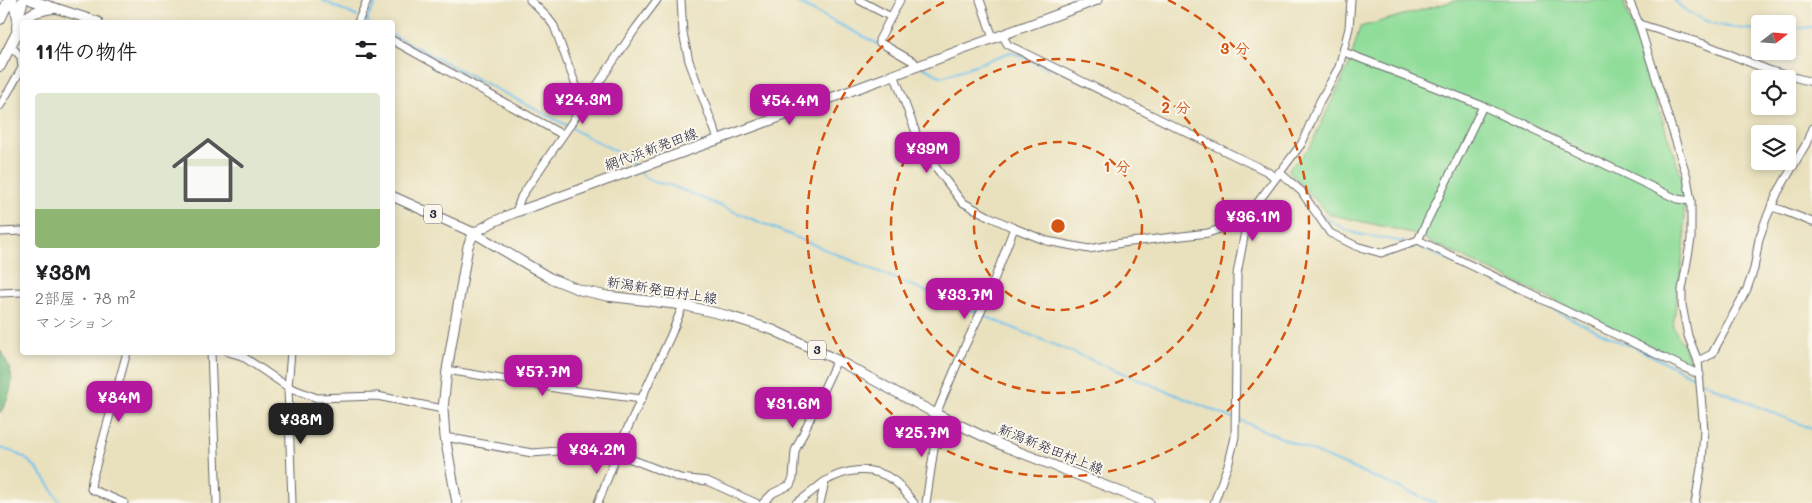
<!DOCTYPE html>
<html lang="ja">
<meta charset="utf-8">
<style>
:root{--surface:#fff;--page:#f6f6f6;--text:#202124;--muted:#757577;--accent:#b5179e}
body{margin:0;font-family:Mali,"Klee One",sans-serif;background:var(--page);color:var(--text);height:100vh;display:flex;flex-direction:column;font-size:19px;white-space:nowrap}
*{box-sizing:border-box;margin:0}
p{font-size:16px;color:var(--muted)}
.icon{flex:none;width:28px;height:28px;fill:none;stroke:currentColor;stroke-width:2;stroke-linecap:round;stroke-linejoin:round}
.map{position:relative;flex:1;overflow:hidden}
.drawer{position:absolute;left:20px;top:20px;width:375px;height:335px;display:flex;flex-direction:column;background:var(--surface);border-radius:5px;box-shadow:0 2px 8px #0003}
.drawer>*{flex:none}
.needle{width:32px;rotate:73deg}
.fabs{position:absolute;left:1751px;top:15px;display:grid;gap:10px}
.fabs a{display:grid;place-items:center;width:45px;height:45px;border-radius:5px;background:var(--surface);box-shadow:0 2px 8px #0003;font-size:25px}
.price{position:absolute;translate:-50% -42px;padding:0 11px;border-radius:10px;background:var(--accent);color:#fff;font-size:16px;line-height:32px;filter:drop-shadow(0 1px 2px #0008)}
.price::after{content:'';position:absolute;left:50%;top:30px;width:15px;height:11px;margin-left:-8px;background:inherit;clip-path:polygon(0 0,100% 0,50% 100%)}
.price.on{background:#222;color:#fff}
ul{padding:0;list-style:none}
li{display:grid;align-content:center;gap:10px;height:265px;padding:0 15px}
li span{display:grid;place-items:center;height:155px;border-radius:5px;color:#555}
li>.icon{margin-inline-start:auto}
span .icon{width:90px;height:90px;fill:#fffc;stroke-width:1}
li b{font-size:21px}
h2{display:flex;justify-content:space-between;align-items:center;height:60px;padding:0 15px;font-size:21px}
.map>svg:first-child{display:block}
</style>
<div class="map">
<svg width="1812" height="503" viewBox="0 0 1812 503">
<rect width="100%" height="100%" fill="#fbf7ec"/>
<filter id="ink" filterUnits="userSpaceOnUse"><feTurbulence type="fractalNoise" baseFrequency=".02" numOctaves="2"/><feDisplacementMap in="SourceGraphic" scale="10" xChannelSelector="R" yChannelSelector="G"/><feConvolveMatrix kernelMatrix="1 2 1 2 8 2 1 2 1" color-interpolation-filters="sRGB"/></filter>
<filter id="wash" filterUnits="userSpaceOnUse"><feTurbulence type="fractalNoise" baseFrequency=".0096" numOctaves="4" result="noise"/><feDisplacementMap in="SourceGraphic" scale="20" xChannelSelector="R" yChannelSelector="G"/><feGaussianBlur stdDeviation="1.12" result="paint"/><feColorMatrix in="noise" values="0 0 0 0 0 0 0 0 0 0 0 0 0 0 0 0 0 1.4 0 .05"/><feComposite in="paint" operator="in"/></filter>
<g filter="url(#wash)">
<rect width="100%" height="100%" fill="#e9e1be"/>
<polygon fill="#90dd9a" stroke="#59806a" points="1458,0 1623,0 1683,182 1685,238 1673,327 1686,350 1690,365 1412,233 1328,214 1288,170 1310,147 1349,65 1360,27"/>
<path fill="#74bc82" stroke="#4b6f5e" d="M0,350C11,368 16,379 7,399C5,404 3,409 0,413Z"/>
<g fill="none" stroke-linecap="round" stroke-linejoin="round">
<g stroke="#72c2ed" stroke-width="2">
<polyline points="322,0 358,17"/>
<polyline points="792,0 878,44"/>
<path d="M1674,0C1696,24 1729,29 1760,30"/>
<polyline points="362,19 369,22"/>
<polyline points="366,21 377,0"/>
<polyline points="1788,29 1812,27"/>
<polyline points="392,35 568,126"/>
<polyline points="922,67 942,77 1011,52 1049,69"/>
<path d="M572,128C589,140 624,151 636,167"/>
<path d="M640,172C648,183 658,183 670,185L978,313"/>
<polyline points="1321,215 1346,230 1358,234 1404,242"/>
<polyline points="1413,244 1454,262 1622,343 1631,345 1698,379"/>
<polyline points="982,315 1232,418"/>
<polyline points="1702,381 1728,394 1812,429"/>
<polyline points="1237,419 1435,503"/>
<path d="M0,448C25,454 36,465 50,486C54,492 56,498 61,503"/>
</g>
</g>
</g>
<g filter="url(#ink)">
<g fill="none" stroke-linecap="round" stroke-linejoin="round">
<g stroke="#686569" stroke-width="9">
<g id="minor">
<polyline points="530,0 548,18 554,26 575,83 585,104"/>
<polyline points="681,0 683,33 689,61 718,139"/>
<polyline points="859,0 891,17"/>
<polyline points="900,0 879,40 879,42 914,62 916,66"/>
<polyline points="980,0 993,38"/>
<polyline points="1629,0 1639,24 1687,177 1691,201 1691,239 1682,290 1682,305 1688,336 1698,361 1704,430 1702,462 1695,503"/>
<polyline points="358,22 367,0"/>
<polyline points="1639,24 1704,44 1771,71 1812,82"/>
<polyline points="1002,35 1008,45 1231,154 1268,172 1275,178"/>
<polyline points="392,40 563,135"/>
<polyline points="1344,52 1483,106 1677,199 1691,201"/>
<polyline points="894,74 918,138 931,161 962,202 988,216 1014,228 1047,241 1089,249 1122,243 1208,233 1231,225 1246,226"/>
<polyline points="0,106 22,68 21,57 11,46"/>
<polyline points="1279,172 1301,191 1330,233 1356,246 1381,253 1418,240 1483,106"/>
<polyline points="1771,207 1782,210 1812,222"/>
<polyline points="516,212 521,197 636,28 657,0"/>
<polyline points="0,232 22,231"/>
<polyline points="1418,240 1700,375"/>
<polyline points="0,293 22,292"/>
<polyline points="211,352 217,503"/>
<polyline points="228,352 242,356 288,387 317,398 377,396 443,409"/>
<polyline points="291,352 288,387 292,503"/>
<polyline points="1698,361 1712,354 1747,289 1754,269 1759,239 1766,219 1778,192 1806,144 1812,128"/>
<polyline points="447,370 561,389 642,399"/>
<polyline points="445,437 532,453 572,450 618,454 680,478 707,481 756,503"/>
<polyline points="124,503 91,489 92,480 127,352"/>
<polyline points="598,503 624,436 671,335 683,305"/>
<polyline points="763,503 773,493 790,485 793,478 795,451 837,360"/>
<path d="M796,503C806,497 815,489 824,482C845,469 872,465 893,480C902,486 907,495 914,503"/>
<polyline points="820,503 825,482"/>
<polyline points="926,503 936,435 936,414 964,348 986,301 1014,228"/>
<polyline points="1214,503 1229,462 1235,437 1237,274 1246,226 1255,206 1302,143 1320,101 1339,67 1349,28 1351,0"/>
</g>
</g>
<g stroke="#686569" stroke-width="11">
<g id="major">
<polyline points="31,0 98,22"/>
<polyline points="392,196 474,233 550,278 580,290 607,296 683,305 729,316 773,330 837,360 936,414 1004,446 1149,503"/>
<polyline points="457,503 445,437 443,409 447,370 468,246 474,233 493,222 516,212 565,195 758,125 1097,0"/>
</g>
</g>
<g stroke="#686569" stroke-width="12">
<g id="highway">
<polyline points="12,0 18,17 17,28"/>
<polyline points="18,17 23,0"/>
<polyline points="0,19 9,0"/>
<path d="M0,66L23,21C31,12 40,10 53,8"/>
</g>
</g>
<use href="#minor" stroke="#fff" stroke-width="7"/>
<use href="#major" stroke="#fff" stroke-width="9"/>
<use href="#highway" stroke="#fff" stroke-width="10"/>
</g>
</g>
<g fill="none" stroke="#d45411" stroke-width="2.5" stroke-dasharray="9 6">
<circle cx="1058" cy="226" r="84"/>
<circle cx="1058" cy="226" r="167"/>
<path d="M1168 0A251 251 0 1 1 948 0"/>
</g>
<g text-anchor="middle" stroke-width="4" stroke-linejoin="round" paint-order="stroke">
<g fill="#fbf7ec" stroke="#636270" stroke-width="1">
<rect x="424" y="204.5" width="18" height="19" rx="4"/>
<rect x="808" y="340.5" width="18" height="19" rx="4"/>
</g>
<g font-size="12" font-weight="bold" fill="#22223b">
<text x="433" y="218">3</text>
<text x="817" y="354">3</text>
</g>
<g font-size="14" fill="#22223b" stroke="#fbf7ec">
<text transform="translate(651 149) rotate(-20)" y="5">網代浜新発田線</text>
<text transform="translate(662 290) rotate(9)" y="5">新潟新発田村上線</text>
<text transform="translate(1051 449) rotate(22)" y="5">新潟新発田村上線</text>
</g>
</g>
<circle cx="1058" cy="226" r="8" fill="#d45411" stroke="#fbf7ec" stroke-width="2.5"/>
<g font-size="15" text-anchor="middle" font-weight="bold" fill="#d45411" stroke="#fbf7ec" stroke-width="4" stroke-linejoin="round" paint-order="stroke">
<text x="1235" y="54">3 分</text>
<text x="1176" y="113">2 分</text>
<text x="1117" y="172">1 分</text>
</g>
</svg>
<div class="fabs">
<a><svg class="needle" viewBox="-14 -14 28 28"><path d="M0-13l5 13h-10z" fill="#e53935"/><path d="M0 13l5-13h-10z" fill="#757577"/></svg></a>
<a><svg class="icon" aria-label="locate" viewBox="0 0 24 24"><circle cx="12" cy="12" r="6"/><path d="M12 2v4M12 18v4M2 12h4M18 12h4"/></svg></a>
<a><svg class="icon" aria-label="layers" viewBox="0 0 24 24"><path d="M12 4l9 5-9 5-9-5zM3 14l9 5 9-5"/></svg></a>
</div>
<b class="price" style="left:583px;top:125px">¥24.3M</b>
<b class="price" style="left:790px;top:126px">¥54.4M</b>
<b class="price" style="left:927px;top:174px">¥39M</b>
<b class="price" style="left:1253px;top:242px">¥36.1M</b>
<b class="price" style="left:965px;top:320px">¥33.7M</b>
<b class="price" style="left:543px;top:397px">¥57.7M</b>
<b class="price" style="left:119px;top:423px">¥84M</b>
<b class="price" style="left:793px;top:429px">¥31.6M</b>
<b class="price on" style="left:301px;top:445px">¥38M</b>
<b class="price" style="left:922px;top:458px">¥25.7M</b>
<b class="price" style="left:597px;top:475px">¥34.2M</b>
<section class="drawer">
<h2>11件の物件<svg class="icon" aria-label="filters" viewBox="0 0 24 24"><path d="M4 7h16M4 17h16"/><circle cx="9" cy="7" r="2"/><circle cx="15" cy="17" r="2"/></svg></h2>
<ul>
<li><span style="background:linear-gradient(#dfe7d0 75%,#8fb573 0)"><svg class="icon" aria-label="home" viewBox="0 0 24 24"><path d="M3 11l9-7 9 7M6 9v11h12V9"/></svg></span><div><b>¥38M</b><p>2部屋 · 78 m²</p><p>マンション</p></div></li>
</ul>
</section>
</div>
